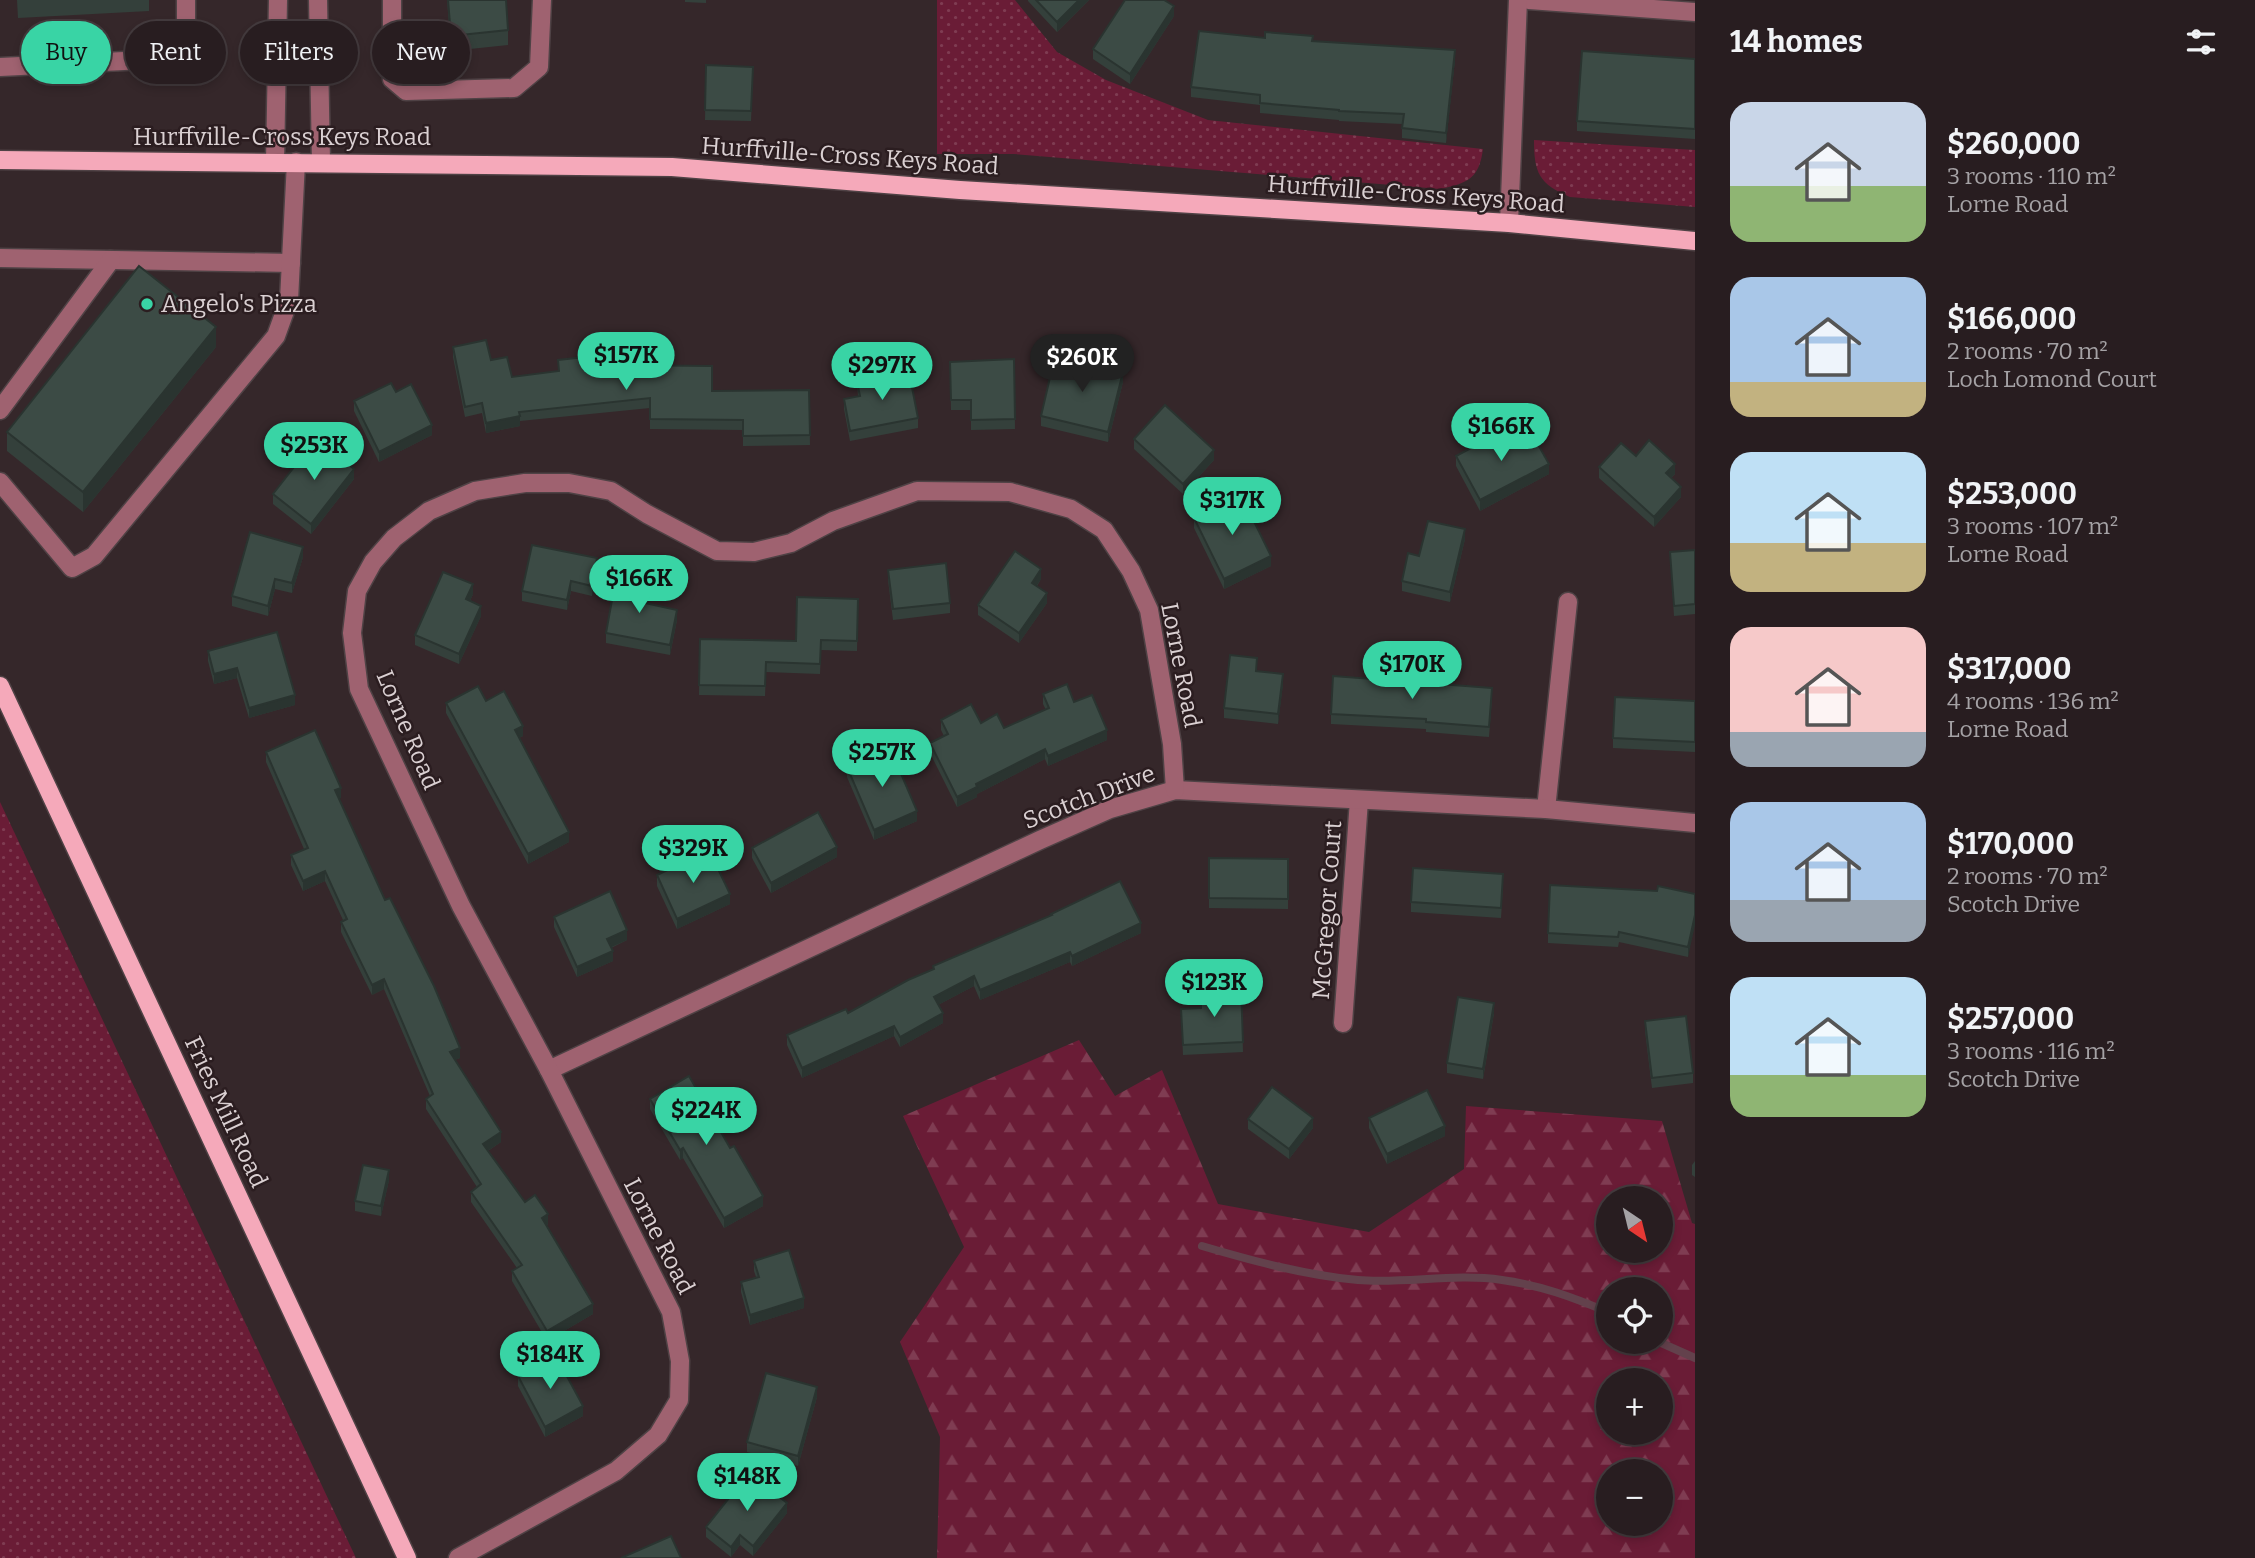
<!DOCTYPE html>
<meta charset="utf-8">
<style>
:root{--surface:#281d20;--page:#302629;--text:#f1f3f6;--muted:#a5a2a5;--line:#443b3e;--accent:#39d4a5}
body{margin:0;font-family:Bitter,serif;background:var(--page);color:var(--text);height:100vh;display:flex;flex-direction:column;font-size:26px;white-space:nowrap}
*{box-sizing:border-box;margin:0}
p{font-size:23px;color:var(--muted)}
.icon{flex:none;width:38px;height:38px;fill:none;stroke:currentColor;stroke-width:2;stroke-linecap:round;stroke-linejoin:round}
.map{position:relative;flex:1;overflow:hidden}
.panel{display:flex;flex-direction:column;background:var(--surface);width:560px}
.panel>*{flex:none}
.hud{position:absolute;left:21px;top:21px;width:665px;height:63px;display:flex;gap:14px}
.needle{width:46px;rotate:145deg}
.fabs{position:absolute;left:1596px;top:1186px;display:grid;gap:14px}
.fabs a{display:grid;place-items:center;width:77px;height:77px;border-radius:50%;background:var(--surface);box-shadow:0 4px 10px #0003,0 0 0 2px var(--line);font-size:35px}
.price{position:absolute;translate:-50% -60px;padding:0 16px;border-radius:24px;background:var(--accent);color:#111;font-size:23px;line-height:46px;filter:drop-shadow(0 2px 4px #0008)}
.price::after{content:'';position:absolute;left:50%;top:42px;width:21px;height:16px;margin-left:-10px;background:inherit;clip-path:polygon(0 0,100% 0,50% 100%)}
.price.current{background:#222;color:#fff}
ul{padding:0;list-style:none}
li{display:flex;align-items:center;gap:21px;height:175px;padding:0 35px}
li span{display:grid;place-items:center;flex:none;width:196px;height:140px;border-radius:21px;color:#555}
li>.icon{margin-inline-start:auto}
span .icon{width:84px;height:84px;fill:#fffc;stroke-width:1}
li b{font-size:30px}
h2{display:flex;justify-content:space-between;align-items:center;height:84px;padding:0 35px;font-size:30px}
.chip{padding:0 24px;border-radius:32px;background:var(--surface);box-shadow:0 4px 10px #0003,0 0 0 2px var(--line);font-size:24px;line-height:63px}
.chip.current{background:var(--accent);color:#111}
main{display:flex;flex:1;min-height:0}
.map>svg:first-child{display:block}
</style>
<main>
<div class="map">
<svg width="1695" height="1558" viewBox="0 0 1695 1558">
<defs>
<pattern id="grass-dots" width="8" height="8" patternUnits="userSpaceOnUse" patternTransform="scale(1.75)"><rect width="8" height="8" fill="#6a1c36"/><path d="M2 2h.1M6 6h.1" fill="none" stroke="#7f3c52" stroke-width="1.8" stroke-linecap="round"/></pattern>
<pattern id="forest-firs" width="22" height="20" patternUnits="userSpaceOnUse" patternTransform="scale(1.75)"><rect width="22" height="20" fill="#6a1c36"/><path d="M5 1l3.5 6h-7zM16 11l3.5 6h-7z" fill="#7f3c52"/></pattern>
</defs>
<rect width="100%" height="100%" fill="#35272a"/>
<g fill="url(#grass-dots)">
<path d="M937,0H1015L1057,52L1106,80L1208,120L1483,149C1479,179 1468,183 1440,189L1014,154H937Z"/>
<path d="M1534,140L1695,150V207L1570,197C1539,184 1534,173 1534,140Z"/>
<polygon points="0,802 356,1558 0,1558"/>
</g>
<path fill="url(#forest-firs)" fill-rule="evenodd" d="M1079,1040L1115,1096L1162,1070L1218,1204L1369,1232L1464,1169L1466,1106L1662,1121L1692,1223L1695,1224V1558H937L940,1437L900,1342L964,1247L903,1116ZM1608,1199H1661V1251H1608ZM1608,1290H1661V1342H1608ZM1608,1381H1661V1433H1608ZM1608,1472H1661V1524H1608Z"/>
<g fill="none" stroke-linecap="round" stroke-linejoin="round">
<g stroke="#63414c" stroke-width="8">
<path d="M1202,1246C1253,1261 1304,1275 1358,1280C1405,1284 1454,1273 1502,1280C1540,1285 1572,1297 1608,1312"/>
<polyline points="1659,1342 1695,1358"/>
</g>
<g stroke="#4f4245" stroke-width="21">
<g id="minor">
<polyline points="318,0 321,161"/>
<polyline points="392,0 392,79 406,91 514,88 539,67 542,0"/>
<polyline points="1529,0 1695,12"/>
<polyline points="0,67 186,58 186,0"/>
<polyline points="275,162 278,0"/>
<polyline points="1509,223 1518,0"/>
<polyline points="0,258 291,263"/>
<polyline points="0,410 111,260"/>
<polyline points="0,482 72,568 94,556 276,336 289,300 296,162"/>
<polyline points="1546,809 1568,602"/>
<polyline points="1343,1023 1359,800"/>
<polyline points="549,1070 1040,840 1110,809 1175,790 1546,809 1695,823"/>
<polyline points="458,1558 616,1471 658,1435 679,1400 680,1361 671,1312 549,1070 461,906 359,689 352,633 357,591 373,562 394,538 429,511 475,491 525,483 569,483 611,491 647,514 717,551 754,552 791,543 833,521 917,491 1010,492 1071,509 1104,530 1131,571 1149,610 1172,744 1175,790"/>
</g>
</g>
<g stroke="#4f4245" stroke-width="21">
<g id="major">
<polyline points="0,160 672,167 960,190 1509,223 1695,241"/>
<polyline points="0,686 407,1558"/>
</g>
</g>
<use href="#minor" stroke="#9f6270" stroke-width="18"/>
<use href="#major" stroke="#f5a9ba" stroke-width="18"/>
</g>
<g fill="#34403b">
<polygon points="17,0 149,0 149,11 18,18"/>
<polygon points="447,0 506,0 508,30 508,45 451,51"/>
<polygon points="685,0 706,0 706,3 685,2"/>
<polygon points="1028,0 1089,0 1057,32 1028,1"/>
<polygon points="1174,16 1130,84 1093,59 1093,49"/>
<polygon points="1265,38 1313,41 1455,60 1446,143 1402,138 1402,124 1339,121 1339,120 1260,113 1260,105 1191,97 1191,87"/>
<polygon points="1695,59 1695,139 1577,131 1577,121"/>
<polygon points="706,65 753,67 751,121 705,120"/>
<polygon points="216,347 83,512 7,451 7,432"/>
<polygon points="453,347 491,360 512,377 558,371 558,360 614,365 712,391 809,390 810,445 743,446 743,430 650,429 650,408 520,421 520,426 486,433 482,413 465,417 453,357"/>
<polygon points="1014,359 1015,429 971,430 971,410 951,410 950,362"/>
<polygon points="857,382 918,418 918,428 850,441 844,409 844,399 858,396"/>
<polygon points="1123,382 1108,442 1041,426 1041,416"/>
<polygon points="396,392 432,435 379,462 354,411 354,401"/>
<polygon points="1134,439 1214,460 1183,494 1134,449"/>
<polygon points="1508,445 1549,474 1480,511 1456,466 1456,456"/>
<polygon points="1636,456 1675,474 1671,478 1681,497 1654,527 1599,478 1599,467"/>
<polygon points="354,479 311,534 273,504 273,494"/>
<polygon points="1194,518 1271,566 1224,589 1194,528"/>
<polygon points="1465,539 1450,602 1402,591 1402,581 1419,556"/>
<polygon points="1695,550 1695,614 1674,616 1670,552"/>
<polygon points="303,557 292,593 275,589 268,616 232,606 232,596"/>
<polygon points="597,568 592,596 571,591 567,610 522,601 522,591"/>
<polygon points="888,570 950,603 950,613 893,620 888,580"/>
<polygon points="1041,579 1037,586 1047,603 1019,643 978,615 978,605"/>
<polygon points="473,594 470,601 481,616 459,664 415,645 415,635"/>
<polygon points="649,595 647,604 677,620 670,655 606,643 606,633"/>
<polygon points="858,599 857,651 821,650 820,674 766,672 765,696 699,695 700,639 796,641"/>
<polygon points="208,651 295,705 249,718 237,678 214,684 208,661"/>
<polygon points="1257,671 1283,684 1278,724 1224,718 1224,708"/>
<polygon points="1043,694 1074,702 1107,740 1048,766 1045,759 977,794 977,797 957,807 930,753 930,743 944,736 941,730 941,720 981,723 1004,728 1046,710 1043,704"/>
<polygon points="1492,698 1489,737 1426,732 1426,729 1331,724 1331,714"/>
<polygon points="486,701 523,736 519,738 569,842 528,864 446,713 446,703"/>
<polygon points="1695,701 1695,752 1613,748 1613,738"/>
<polygon points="266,752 341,798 338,799 385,900 460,1058 455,1060 501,1142 488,1151 525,1202 548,1224 546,1226 593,1314 547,1341 512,1281 512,1271 517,1268 471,1202 471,1192 477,1187 426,1109 426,1099 430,1096 384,989 372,995 341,932 341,922 343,920 325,881 303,891 291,865 291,855 304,849 266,762"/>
<polygon points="847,767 917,821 874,840 847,777"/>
<polygon points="752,848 837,857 771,893 752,858"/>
<polygon points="1209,858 1288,859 1288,909 1209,908"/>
<polygon points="657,875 730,904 677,929 657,886"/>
<polygon points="1503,884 1501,918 1411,912 1411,902"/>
<polygon points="1695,894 1688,957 1619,942 1618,947 1548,943 1548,933"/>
<polygon points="1051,914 1141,933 1072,966 1070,962 980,1000 974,986 938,1005 943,1023 900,1047 894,1036 802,1078 787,1045 787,1035 848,1013 933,969 933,966 1051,915"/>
<polygon points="554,917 627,940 611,948 613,961 577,977 554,927"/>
<polygon points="1241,988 1243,1052 1183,1055 1181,1009 1201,1008"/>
<polygon points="1494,1013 1483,1079 1447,1073 1447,1063"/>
<polygon points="1645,1021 1693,1073 1693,1083 1652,1088 1645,1031"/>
<polygon points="650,1099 763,1206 724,1228 683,1158 680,1160 650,1109"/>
<polygon points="1369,1118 1445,1136 1387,1164 1369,1128"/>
<polygon points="1248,1119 1313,1128 1289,1159 1248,1129"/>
<polygon points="1695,1161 1695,1177 1692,1175 1692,1165"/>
<polygon points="389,1180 381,1216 355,1211 355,1201"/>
<polygon points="754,1261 804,1308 750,1325 741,1292 741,1282 756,1277 754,1271"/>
<polygon points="518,1376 583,1416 545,1437 518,1386"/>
<polygon points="817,1397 798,1466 747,1452 747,1442"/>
<polygon points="787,1513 753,1556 740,1545 731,1557 706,1537 706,1527"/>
</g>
<g fill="#2a3430">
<polygon points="1079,0 1089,0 1057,32 1057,22"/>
<polygon points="1174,6 1174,16 1130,84 1130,74"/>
<polygon points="1455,50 1455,60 1446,143 1446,133"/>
<polygon points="216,327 216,347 83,512 83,492"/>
<polygon points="1123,372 1123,382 1108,442 1108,432"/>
<polygon points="520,416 520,426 486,433 486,423"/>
<polygon points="432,425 432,435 379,462 379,452"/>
<polygon points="1214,450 1214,460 1183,494 1183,484"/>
<polygon points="1549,464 1549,474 1480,511 1480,500"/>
<polygon points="1675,464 1675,474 1666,483 1666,473"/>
<polygon points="354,469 354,479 311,534 311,524"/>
<polygon points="1681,487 1681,497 1654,527 1654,517"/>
<polygon points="1465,529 1465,539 1450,602 1450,592"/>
<polygon points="303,547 303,557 292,593 292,583"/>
<polygon points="1271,556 1271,566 1224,589 1224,579"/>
<polygon points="597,558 597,568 592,596 592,586"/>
<polygon points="1041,569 1041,579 1032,593 1032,583"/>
<polygon points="275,579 275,589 268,616 268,606"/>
<polygon points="571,581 571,591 567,610 567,600"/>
<polygon points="473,584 473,594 466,609 466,599"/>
<polygon points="649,585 649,595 645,613 645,603"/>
<polygon points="1047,593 1047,603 1019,643 1019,633"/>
<polygon points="481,606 481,616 459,664 459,654"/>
<polygon points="677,610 677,620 670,655 670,645"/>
<polygon points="237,668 237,678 214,684 214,674"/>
<polygon points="1283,674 1283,684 1278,724 1278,714"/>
<polygon points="295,695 295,705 249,718 249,708"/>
<polygon points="523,726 523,736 515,740 515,730"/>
<polygon points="1107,730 1107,740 1048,766 1048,756"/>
<polygon points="1045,749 1045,759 977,794 977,797 957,807 957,797 976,784"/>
<polygon points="341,788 341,798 335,800 335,790"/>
<polygon points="917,811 917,821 874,840 874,830"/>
<polygon points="569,832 569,842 528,864 528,854"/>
<polygon points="837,847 837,857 771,893 771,883"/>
<polygon points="325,871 325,881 303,891 303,881"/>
<polygon points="730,894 730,904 677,929 677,919"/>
<polygon points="1695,915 1695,925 1688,957 1688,947"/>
<polygon points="1141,923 1141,933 1072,966 1072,956"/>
<polygon points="627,930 627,940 607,949 607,939"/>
<polygon points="613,951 613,961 577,977 577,967"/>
<polygon points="1070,952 1070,962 980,1000 980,990"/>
<polygon points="974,976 974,986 934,1007 934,997"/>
<polygon points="384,979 384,989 372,995 372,985"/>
<polygon points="1494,1003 1494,1013 1483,1079 1483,1069"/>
<polygon points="943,1013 943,1023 900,1047 900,1037"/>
<polygon points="894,1026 894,1036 802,1078 802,1068"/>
<polygon points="460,1048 460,1058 450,1062 450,1052"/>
<polygon points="1313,1118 1313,1128 1289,1159 1289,1149"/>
<polygon points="1445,1126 1445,1136 1387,1164 1387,1154"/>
<polygon points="501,1132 501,1142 483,1154 483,1144"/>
<polygon points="683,1148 683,1158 680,1160 680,1150"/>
<polygon points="389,1170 389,1180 381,1216 381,1206"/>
<polygon points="763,1196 763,1206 724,1228 724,1218"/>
<polygon points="548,1214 548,1224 542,1228 542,1218"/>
<polygon points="804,1298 804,1308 750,1325 750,1315"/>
<polygon points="593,1304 593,1314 547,1341 547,1331"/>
<polygon points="817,1387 817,1397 798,1466 798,1456"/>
<polygon points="583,1406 583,1416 545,1437 545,1427"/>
<polygon points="787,1503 787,1513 753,1556 753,1546"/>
<polygon points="740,1535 740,1545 731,1557 731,1547"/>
</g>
<g fill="#3c4b45" stroke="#2a3430" stroke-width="2">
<polygon points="448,0 506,0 508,30 451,36"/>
<polygon points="1036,0 1079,0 1057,22"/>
<polygon points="1125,0 1164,0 1174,6 1130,74 1093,49"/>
<polygon points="1199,31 1265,38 1265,32 1313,36 1312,41 1455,50 1446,133 1402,128 1404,114 1339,111 1339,110 1260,103 1260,95 1191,87"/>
<polygon points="1582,51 1695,59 1695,129 1577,121"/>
<polygon points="706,65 753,67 751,111 705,110"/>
<polygon points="139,266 216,327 83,492 7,432"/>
<polygon points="486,340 491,360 507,357 512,377 559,371 558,360 612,354 614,365 712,366 712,391 809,390 810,435 743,436 743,420 650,419 650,398 519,412 520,416 486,423 482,403 465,407 453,347"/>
<polygon points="1055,356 1123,372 1108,432 1041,416"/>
<polygon points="1014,359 1015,419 971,420 971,400 951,400 950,362"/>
<polygon points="909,372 918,418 850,431 844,399 860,396 857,382"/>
<polygon points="391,383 396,392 411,384 432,425 379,452 354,401"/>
<polygon points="1165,405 1214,450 1183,484 1134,439"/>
<polygon points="1501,432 1508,445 1531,432 1549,464 1480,500 1456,456"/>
<polygon points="316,439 354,469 311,524 273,494"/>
<polygon points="1649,440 1675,464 1666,473 1681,487 1654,517 1599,467 1621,443 1636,456"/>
<polygon points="1241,495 1271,556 1224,579 1194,518"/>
<polygon points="1428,521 1465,529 1450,592 1402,581 1408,553 1419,556"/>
<polygon points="250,532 303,547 292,583 275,579 268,606 232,596"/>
<polygon points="532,545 597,558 592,586 571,581 567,600 522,591"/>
<polygon points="1695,550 1695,604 1674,606 1670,552"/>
<polygon points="1015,551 1041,569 1032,583 1047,593 1019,633 978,605"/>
<polygon points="946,563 950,603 893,609 888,570"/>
<polygon points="443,572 473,584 466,599 481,606 459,654 415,635"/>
<polygon points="616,578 649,585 645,603 677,610 670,645 606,633"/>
<polygon points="797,597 858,599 857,641 821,640 820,664 766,662 765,686 699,685 700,639 796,641"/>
<polygon points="277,632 295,695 249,708 237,668 214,674 208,651"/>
<polygon points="1230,655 1257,658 1256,671 1283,674 1278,714 1224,708"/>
<polygon points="1333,676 1492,688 1489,727 1426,722 1426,719 1331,714"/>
<polygon points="1067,684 1074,702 1092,695 1107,730 1048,756 1045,749 976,784 977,787 957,797 930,743 948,734 941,720 971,704 981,723 997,714 1004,728 1049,708 1043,694"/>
<polygon points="478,686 486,701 504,691 523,726 515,730 569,832 528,854 446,703"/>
<polygon points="1615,697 1695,701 1695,742 1613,738"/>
<polygon points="315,730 341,788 335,790 385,900 390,898 434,986 460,1048 450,1052 501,1132 483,1144 525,1202 535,1195 548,1214 542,1218 593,1304 547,1331 512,1271 522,1265 471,1192 481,1184 426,1099 433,1094 384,979 372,985 341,922 347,919 325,871 303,881 291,855 308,848 266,752"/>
<polygon points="890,748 917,811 874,830 847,767"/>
<polygon points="818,812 837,847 771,883 752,848"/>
<polygon points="709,850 730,894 677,919 657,875"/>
<polygon points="1209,858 1288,859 1288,899 1209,898"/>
<polygon points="1413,868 1503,874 1501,908 1411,902"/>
<polygon points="1120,881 1141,923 1072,956 1070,952 980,990 974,976 934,997 943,1013 900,1037 894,1026 802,1068 787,1035 846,1009 848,1013 908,980 934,969 933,966 1052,915 1051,914"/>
<polygon points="1550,885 1657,891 1658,886 1695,894 1695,915 1688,947 1619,932 1618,937 1548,933"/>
<polygon points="610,891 627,930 607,939 613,951 577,967 554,917"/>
<polygon points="1241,988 1243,1042 1183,1045 1181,1009 1201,1008 1201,990"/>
<polygon points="1458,997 1494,1003 1483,1069 1447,1063"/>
<polygon points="1686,1016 1693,1073 1652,1078 1645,1021"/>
<polygon points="689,1076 730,1148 734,1146 763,1196 724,1218 683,1148 680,1150 650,1099"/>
<polygon points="1272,1087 1313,1118 1289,1149 1248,1119"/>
<polygon points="1427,1090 1445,1126 1387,1154 1369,1118"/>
<polygon points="363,1165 389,1170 381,1206 355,1201"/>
<polygon points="789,1250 804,1298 750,1315 741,1282 759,1277 754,1261"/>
<polygon points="556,1356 583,1406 545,1427 518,1376"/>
<polygon points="766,1373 817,1387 798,1456 747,1442"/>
<polygon points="749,1473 787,1503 753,1546 740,1535 731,1547 706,1527"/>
<polygon points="671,1536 681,1558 621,1558"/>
</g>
<circle fill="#39d4a5" stroke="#2b1d20" stroke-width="2.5" cx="147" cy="304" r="7"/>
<g text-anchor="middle" stroke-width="5" stroke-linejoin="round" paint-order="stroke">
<g font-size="24" fill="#dad0d2" stroke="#2b1d20">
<text x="282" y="145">Hurffville-Cross Keys Road</text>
<text transform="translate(850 156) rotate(4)" y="8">Hurffville-Cross Keys Road</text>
<text transform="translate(1416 194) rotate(4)" y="8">Hurffville-Cross Keys Road</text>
<text transform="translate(1181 665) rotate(79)" y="8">Lorne Road</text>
<text transform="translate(408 730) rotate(67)" y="8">Lorne Road</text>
<text transform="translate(1089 797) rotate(-21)" y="8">Scotch Drive</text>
<text transform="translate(1327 910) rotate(-86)" y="8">McGregor Court</text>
<text transform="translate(226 1112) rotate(65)" y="8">Fries Mill Road</text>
<text transform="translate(659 1236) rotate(63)" y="8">Lorne Road</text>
</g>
<g font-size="24" fill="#dad0d2" stroke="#2b1d20" text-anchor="start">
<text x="161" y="312">Angelo's Pizza</text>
</g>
</g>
</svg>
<div class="fabs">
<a><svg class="needle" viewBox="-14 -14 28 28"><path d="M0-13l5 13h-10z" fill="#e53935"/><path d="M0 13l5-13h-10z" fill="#a5a2a5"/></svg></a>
<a><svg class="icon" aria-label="locate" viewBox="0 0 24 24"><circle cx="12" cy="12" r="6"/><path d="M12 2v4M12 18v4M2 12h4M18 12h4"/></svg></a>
<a>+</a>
<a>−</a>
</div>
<b class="price" style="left:626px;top:392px">$157K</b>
<b class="price current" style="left:1082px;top:394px">$260K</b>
<b class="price" style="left:882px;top:402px">$297K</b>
<b class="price" style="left:1501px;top:463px">$166K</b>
<b class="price" style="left:314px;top:482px">$253K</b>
<b class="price" style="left:1232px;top:537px">$317K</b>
<b class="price" style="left:639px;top:615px">$166K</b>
<b class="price" style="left:1412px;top:701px">$170K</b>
<b class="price" style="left:882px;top:789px">$257K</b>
<b class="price" style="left:693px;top:885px">$329K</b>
<b class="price" style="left:1214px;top:1019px">$123K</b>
<b class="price" style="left:706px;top:1147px">$224K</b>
<b class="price" style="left:550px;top:1391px">$184K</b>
<b class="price" style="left:747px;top:1513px">$148K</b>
<div class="hud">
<a class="chip current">Buy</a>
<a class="chip">Rent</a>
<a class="chip">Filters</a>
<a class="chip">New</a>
</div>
</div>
<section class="panel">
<h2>14 homes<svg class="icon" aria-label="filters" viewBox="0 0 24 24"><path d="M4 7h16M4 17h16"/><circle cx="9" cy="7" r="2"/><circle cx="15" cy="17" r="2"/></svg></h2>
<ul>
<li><span style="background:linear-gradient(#c9d6e8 60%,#8fb573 0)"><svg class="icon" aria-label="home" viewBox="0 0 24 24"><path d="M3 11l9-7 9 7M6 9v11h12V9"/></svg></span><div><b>$260,000</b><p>3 rooms · 110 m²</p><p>Lorne Road</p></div></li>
<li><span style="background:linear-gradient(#a9c7e8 75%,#c2b280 0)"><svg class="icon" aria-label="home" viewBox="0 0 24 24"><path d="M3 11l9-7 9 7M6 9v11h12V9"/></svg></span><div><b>$166,000</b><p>2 rooms · 70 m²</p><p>Loch Lomond Court</p></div></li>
<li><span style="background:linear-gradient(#bfe0f5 65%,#c2b280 0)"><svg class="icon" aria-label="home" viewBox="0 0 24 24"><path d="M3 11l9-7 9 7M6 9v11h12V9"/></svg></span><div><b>$253,000</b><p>3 rooms · 107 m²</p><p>Lorne Road</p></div></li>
<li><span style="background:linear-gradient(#f6c9c9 75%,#9aa5b1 0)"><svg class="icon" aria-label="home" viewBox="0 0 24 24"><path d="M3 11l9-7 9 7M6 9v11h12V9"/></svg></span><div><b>$317,000</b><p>4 rooms · 136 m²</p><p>Lorne Road</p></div></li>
<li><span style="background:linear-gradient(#a9c7e8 70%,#9aa5b1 0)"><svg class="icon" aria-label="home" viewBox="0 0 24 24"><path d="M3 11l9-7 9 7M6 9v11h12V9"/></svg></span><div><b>$170,000</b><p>2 rooms · 70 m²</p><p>Scotch Drive</p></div></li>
<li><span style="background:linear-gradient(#bfe0f5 70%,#8fb573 0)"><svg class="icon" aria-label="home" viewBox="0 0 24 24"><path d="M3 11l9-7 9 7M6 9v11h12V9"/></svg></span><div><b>$257,000</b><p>3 rooms · 116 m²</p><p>Scotch Drive</p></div></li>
</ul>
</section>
</main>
